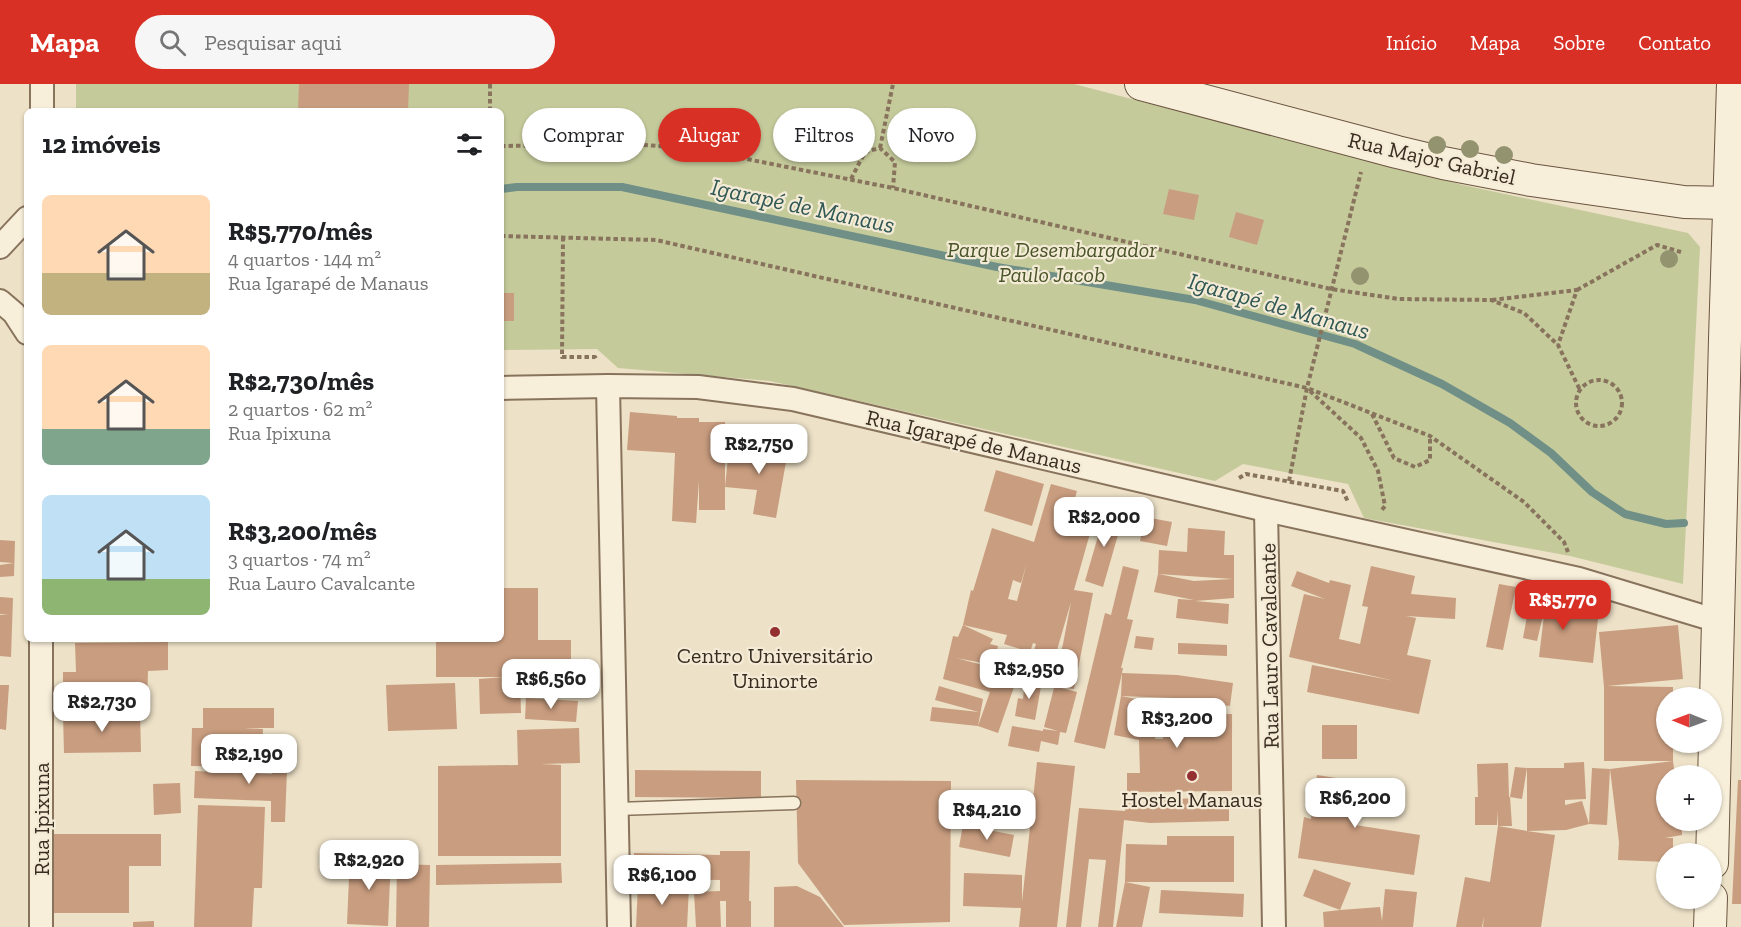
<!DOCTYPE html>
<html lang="pt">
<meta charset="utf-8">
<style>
:root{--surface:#fff;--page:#f6f6f6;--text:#202124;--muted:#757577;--accent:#d93025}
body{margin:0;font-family:"Zilla Slab",serif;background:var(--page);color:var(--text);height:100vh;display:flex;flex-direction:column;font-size:22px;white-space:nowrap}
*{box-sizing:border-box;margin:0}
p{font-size:20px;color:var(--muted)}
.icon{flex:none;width:33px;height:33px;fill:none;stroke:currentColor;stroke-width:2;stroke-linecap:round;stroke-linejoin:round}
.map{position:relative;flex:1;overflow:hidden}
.panel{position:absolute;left:24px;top:24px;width:480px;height:534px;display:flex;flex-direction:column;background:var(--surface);border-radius:9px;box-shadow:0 2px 4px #0004}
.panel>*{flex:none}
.top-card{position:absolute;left:522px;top:24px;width:570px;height:54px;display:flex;gap:12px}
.needle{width:39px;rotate:271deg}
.fabs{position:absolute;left:1656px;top:603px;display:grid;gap:12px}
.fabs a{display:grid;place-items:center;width:66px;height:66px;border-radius:50%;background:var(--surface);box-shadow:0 2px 4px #0004;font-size:30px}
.price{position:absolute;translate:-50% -51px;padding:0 14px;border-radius:12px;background:#fff;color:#222;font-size:20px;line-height:39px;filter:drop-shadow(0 2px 3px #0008)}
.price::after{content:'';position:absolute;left:50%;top:36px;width:18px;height:14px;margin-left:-9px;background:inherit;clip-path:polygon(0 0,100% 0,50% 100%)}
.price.on{background:var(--accent);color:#fff}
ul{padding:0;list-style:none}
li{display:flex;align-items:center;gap:18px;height:150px;padding:0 18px}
li span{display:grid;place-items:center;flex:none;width:168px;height:120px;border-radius:9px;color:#555}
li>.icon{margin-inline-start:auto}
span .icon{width:72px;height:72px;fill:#fffc;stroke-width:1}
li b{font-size:26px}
h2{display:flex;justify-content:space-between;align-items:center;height:72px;padding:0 18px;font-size:26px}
.pill{padding:0 21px;border-radius:27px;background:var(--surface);box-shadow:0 2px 4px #0004;font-size:21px;line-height:54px}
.pill.on{background:var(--accent);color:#fff}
header{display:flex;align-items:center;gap:36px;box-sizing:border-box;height:84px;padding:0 30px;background:var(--accent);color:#fff}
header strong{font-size:28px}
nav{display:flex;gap:33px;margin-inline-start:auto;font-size:21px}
.search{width:420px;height:54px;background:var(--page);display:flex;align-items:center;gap:15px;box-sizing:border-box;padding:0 21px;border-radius:33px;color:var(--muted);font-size:22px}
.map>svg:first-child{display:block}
</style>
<header>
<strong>Mapa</strong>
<div class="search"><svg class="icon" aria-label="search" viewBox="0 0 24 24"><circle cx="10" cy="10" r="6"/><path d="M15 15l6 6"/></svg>Pesquisar aqui</div>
<nav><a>Início</a><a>Mapa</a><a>Sobre</a><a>Contato</a></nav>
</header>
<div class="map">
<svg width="1741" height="843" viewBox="0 0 1741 843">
<rect width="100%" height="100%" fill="#ede1c7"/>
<polygon fill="#c5ca9b" points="76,0 1074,0 1463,101 1688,149 1700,163 1683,500 1570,472 1364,434 1348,400 1243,380 1215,397 770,297 618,284 597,265 501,266 501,27 76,27"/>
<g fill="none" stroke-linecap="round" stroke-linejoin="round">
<polyline stroke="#6f8f87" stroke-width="8" points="501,105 517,103 622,103 997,183 1195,216 1355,260 1442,300 1510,339 1551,369 1592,408 1625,430 1666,440 1684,439"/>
</g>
<g fill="#c99d7f" fill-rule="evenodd">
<polygon points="299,0 409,0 408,27 298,27"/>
<polygon points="1169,105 1199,111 1194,136 1163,130"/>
<polygon points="1236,128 1264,136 1257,161 1229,153"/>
<rect x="501" y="209" width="13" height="28"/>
<polygon points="630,328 677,332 677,334 699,334 699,338 725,338 725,426 699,426 699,397 696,439 672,437 675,369 627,366"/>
<polygon points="765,357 789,361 776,434 753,430 757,406 725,403 729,363 761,366 759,392"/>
<polygon points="996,386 1044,400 1032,442 984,427"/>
<path d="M1051,400L1077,407L1075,414L1098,421L1074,506L1093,509L1074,605L1058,603L1077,608L1066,649L1060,648L1058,661L1041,657L1039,668L1008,662L1012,642L1043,647V645L1058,647L1044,643L1058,588L1030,578L1036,560L1033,559L1030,568L1004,560L1007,551L963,541L993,555L990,560L998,562L994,581L956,574L998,585L1003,570L1023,577L998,649L978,642L930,637L932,623L979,628L935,616L939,602L983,615L978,642L990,608L943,595L953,552L958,553L963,541L971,506L973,507L992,444L1034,458ZM1027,478L1017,517L1008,515L1013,496L1021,499ZM1071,518L1063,560L1061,568L1057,566Z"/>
<polygon points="1106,425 1124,430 1103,503 1085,497"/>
<polygon points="1145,433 1172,438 1167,462 1140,457"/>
<polygon points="1188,444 1225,447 1224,471 1234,471 1234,514 1195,517 1229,520 1228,540 1176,534 1178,515 1194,516 1154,508 1158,490 1194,497 1233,495 1158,490 1159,466 1187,468"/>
<polygon points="0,456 15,457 14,492 0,493 0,481 14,479 0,478"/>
<polygon points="1123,482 1139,486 1127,535 1133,536 1121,584 1123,584 1122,589 1177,591 1233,599 1230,622 1173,614 1121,612 1122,589 1105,665 1074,658 1105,529 1111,531"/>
<polygon points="1371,482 1415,492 1411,510 1456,514 1455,535 1406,532 1416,534 1407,571 1431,576 1419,630 1307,608 1312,581 1395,597 1289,573 1304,510 1325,515 1291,502 1297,487 1329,499 1330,496 1351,501 1339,555 1360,560 1368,523 1362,522"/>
<polygon points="1499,500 1516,503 1503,566 1486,563"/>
<polygon points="501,504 538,504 538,556 571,556 571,593 520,593 521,629 480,630 479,595 504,593 436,593 436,556 501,555"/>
<polygon points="0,513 13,514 11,573 0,572 0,531 8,531 0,530"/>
<polygon points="1530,516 1545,519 1599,526 1593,579 1539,573 1545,523 1537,557 1523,554"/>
<polygon points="1678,541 1683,595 1607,602 1673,603 1673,614 1666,614 1666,658 1673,658 1673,677 1604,677 1604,603 1599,548"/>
<polygon points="1136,552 1154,554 1152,566 1134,564"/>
<polygon points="168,558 168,586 148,587 147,621 114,620 114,623 63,624 63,588 76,588 75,559"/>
<polygon points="1178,559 1227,561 1227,572 1178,570"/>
<polygon points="1025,595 1042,597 1035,636 1015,632 1018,614 1023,615"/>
<polygon points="455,599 457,645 388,647 386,601"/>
<polygon points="0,601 9,601 6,646 0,645"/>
<polygon points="1121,612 1162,620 1155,655 1163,655 1163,631 1232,630 1232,707 1127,708 1127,689 1140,689 1139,656 1114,651"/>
<polygon points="526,614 578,617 576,638 525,635"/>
<polygon points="203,624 274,624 274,644 244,644 263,645 262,683 191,682 192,644 203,644"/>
<polygon points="140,629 141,668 64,669 63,630"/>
<rect x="1322" y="641" width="35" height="34"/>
<polygon points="579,644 580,679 541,680 561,681 561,772 438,772 438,682 518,681 517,646"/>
<polygon points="273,660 288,660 285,738 271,738 271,717 194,714 195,687 272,690"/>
<polygon points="1673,677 1675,692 1666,692 1666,736 1681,736 1682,751 1665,754 1673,754 1673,770 1666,770 1666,778 1618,776 1619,758 1610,685 1607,741 1589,740 1566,746 1527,747 1527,684 1522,715 1510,713 1512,742 1498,742 1527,747 1555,751 1541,843 1483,843 1484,832 1482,843 1456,843 1465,793 1490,798 1498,742 1498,726 1497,741 1475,741 1475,713 1478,713 1477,680 1508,679 1509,713 1510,713 1515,683 1527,684 1564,684 1564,679 1584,678 1586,715 1565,716 1565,721 1582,717 1589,740 1592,684 1610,685"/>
<polygon points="1037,678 1075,682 1057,843 1019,843 1021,824 963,822 964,789 1022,791 1022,818"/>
<polygon points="635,686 761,687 761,714 635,713"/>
<polygon points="1317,691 1362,698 1361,705 1396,704 1397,728 1357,729 1355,741 1420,751 1414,791 1298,774 1304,733 1311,735"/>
<polygon points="796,696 951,697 950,838 844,841 798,779"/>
<polygon points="1738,696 1741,696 1741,820 1732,820"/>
<polygon points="180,699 181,729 154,731 153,700"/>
<polygon points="1229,714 1229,737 1150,739 1124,736 1113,843 1098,843 1106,776 1089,775 1081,843 1066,843 1079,724 1125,727 1126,719 1150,721 1149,715"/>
<polygon points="960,717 1009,718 1009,737 960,736"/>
<polygon points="198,721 265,723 262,804 254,804 252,843 194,843"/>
<polygon points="963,741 1014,751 1010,773 959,763"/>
<polygon points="53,750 161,750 161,782 129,782 129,829 53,829"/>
<polygon points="1167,752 1234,752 1234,798 1125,798 1150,803 1142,843 1116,843 1125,798 1126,760 1167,761"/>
<polygon points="720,767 750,767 749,817 751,817 751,843 726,843 726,817 720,817 721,843 696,843 694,808 720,807 720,796 634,795 634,769 720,771"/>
<polygon points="350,771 391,773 388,842 347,840"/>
<polygon points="561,779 562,799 436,801 436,781"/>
<polygon points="397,780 430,781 429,843 396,843"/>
<polygon points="1314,785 1351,799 1340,826 1303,812"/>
<polygon points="638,801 689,803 687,843 636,843"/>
<polygon points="797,802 820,813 844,843 774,843 774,803"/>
<polygon points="1385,805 1417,808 1413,843 1324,843 1323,828 1340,826 1380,823 1382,837"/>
<polygon points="1161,806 1244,810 1243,833 1159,829"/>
<polygon points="154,837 154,843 133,843 133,838"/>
</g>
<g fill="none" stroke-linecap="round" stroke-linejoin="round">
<g stroke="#88735d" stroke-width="15">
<polyline id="lane" points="617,725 794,719"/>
</g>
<g stroke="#88735d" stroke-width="26">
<g id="street">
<polyline points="42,27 42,0"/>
<polyline points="0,163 27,134"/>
<polyline points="0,217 14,229 27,249"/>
<polyline points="608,302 619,843"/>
<polyline points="501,304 608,302 698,303 793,315 1266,426 1579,495 1718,537"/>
<polyline points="1266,426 1274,843"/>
<polyline points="41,843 41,555"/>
</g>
</g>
<g stroke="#6a5540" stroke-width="34">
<g id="secondary">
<polyline points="1141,0 1397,68 1443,79 1531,96 1684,118 1729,119"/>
<polyline points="1712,779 1725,255 1733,0"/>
<polyline points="1710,843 1711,814"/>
</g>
</g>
<g stroke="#88735d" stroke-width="4" stroke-dasharray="4.5 3" stroke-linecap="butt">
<polyline points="490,0 490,27"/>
<polyline points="501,62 632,60 696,65 893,104 1331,205 1399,215 1491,216 1524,229 1558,261 1580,306"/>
<polyline points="880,64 893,0"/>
<polyline points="851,95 865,68 880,64 895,78 893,104"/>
<polyline points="501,152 656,156 1307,304 1430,352 1524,418 1564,458 1568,468"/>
<polyline points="563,153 562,273 595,273 597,277"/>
<polyline points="1577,206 1657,161 1681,168"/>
<polyline points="1492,216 1577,206 1558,261"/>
<circle cx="1599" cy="319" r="23"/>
<polyline points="1310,307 1361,354 1378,387 1385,422 1381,427"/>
<polyline points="1372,330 1394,374 1415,383 1430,376 1430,352"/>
<polyline points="1239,394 1246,390 1343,407 1348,418"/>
<polyline points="1289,397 1307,304 1361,88"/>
</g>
<use href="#lane" stroke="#f8efda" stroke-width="12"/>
<use href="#street" stroke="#f8efda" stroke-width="22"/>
<use href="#secondary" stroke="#f8efda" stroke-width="32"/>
</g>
<g fill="#939370">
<circle cx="1437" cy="61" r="9"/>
<circle cx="1470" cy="65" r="9"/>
<circle cx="1504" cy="71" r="9"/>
<circle cx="1669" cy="175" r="9"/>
<circle cx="1360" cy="192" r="9"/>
</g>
<g fill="#943031" stroke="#f4ebd6" stroke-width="2">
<circle cx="775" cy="548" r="6"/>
<circle cx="1192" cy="692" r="6"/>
</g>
<g text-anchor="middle" stroke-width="4.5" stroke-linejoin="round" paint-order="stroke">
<g font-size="22" fill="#392c20" stroke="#f4ebd6">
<text transform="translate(1432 74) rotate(13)" y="8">Rua Major Gabriel</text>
<text transform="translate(974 357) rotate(13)" y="8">Rua Igarapé de Manaus</text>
<text transform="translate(1269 562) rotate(-91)" y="8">Rua Lauro Cavalcante</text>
<text transform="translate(41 735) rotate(-90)" y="8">Rua Ipixuna</text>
</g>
<g font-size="22" font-style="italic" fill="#495428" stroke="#f4ebd6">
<text x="1052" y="173">Parque Desembargador<tspan x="1052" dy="25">Paulo Jacob</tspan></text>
</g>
<g font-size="22" fill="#392c20" stroke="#f4ebd6">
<text x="775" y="579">Centro Universitário<tspan x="775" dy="25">Uninorte</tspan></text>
<text x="1192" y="723">Hostel Manaus</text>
</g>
<g font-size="24" font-style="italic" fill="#305855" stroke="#f4ebd6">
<text transform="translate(803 122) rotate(12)" y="8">Igarapé de Manaus</text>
<text transform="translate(1279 222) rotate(16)" y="8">Igarapé de Manaus</text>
</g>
</g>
</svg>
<div class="fabs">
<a><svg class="needle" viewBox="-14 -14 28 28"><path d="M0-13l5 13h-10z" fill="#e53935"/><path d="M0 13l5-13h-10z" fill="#757577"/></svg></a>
<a>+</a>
<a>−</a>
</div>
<b class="price" style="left:759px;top:391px">R$2,750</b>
<b class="price" style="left:1104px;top:464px">R$2,000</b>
<b class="price on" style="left:1563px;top:547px">R$5,770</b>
<b class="price" style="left:1029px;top:616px">R$2,950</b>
<b class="price" style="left:551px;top:626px">R$6,560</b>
<b class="price" style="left:102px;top:649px">R$2,730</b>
<b class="price" style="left:1177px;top:665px">R$3,200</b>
<b class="price" style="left:249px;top:701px">R$2,190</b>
<b class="price" style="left:1355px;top:745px">R$6,200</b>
<b class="price" style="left:987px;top:757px">R$4,210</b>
<b class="price" style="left:369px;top:807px">R$2,920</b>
<b class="price" style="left:662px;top:822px">R$6,100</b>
<div class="top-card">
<a class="pill">Comprar</a>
<a class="pill on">Alugar</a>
<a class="pill">Filtros</a>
<a class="pill">Novo</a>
</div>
<section class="panel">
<h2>12 imóveis<svg class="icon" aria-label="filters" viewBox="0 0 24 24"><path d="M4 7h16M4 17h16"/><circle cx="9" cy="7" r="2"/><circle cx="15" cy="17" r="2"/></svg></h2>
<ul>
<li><span style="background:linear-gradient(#ffd9b3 65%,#c2b280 0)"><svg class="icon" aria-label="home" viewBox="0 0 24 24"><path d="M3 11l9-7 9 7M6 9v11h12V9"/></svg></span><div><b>R$5,770/mês</b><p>4 quartos · 144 m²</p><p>Rua Igarapé de Manaus</p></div></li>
<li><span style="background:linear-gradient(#ffd9b3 70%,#7fa58c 0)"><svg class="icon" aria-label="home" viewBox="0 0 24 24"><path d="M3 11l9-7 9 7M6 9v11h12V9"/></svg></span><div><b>R$2,730/mês</b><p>2 quartos · 62 m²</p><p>Rua Ipixuna</p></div></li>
<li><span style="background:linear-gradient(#bfe0f5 70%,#8fb573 0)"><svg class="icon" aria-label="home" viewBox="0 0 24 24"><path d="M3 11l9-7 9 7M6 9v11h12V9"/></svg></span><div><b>R$3,200/mês</b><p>3 quartos · 74 m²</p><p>Rua Lauro Cavalcante</p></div></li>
</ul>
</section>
</div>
